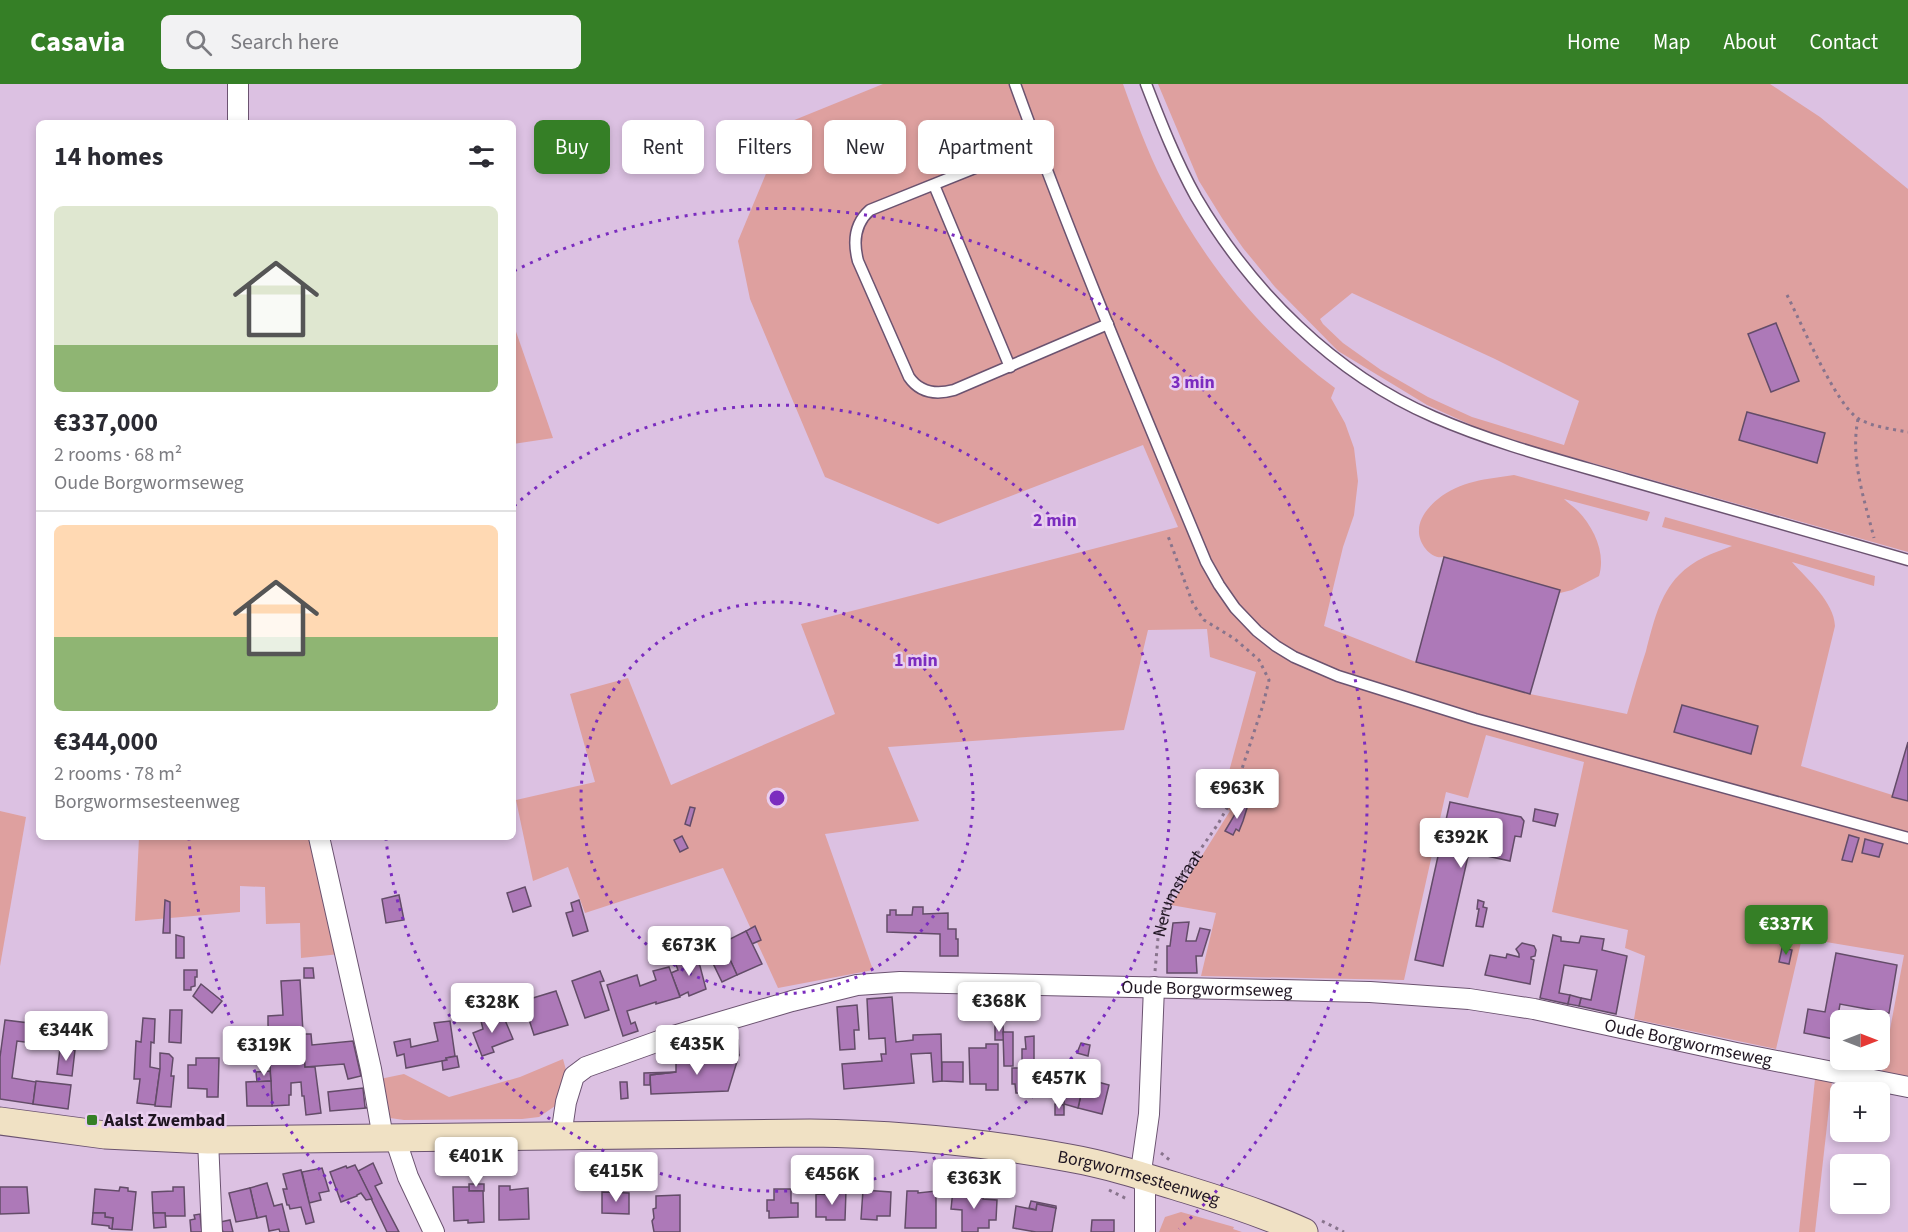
<!DOCTYPE html>
<meta charset="utf-8">
<style>
:root{--surface:#fff;--page:#f2f2f3;--text:#2b2b33;--muted:#7c7c81;--line:#e1e1e2;--accent:#357f26}
body{margin:0;font-family:"Source Sans 3",sans-serif;background:var(--page);color:var(--text);height:100vh;display:flex;flex-direction:column;font-size:22px;white-space:nowrap}
*{box-sizing:border-box;margin:0}
p{font-size:20px;color:var(--muted)}
.icon{flex:none;width:33px;height:33px;fill:none;stroke:currentColor;stroke-width:2;stroke-linecap:round;stroke-linejoin:round}
.map{position:relative;flex:1;overflow:hidden}
.panel{position:absolute;left:36px;top:36px;width:480px;height:720px;display:flex;flex-direction:column;background:var(--surface);border-radius:9px;box-shadow:0 3px 9px #0003}
.panel>*{flex:none}
.hud{position:absolute;left:534px;top:36px;width:570px;height:54px;display:flex;gap:12px}
.needle{width:39px;rotate:90deg}
.buttons{position:absolute;left:1830px;top:926px;display:grid;gap:12px}
.buttons a{display:grid;place-items:center;width:60px;height:60px;border-radius:9px;background:var(--surface);box-shadow:0 3px 9px #0003;font-size:30px}
.price{position:absolute;translate:-50% -51px;padding:0 14px;border-radius:6px;background:#fff;color:#222;font-size:20px;line-height:39px;filter:drop-shadow(0 2px 3px #0008)}
.price::after{content:'';position:absolute;left:50%;top:36px;width:18px;height:14px;margin-left:-9px;background:inherit;clip-path:polygon(0 0,100% 0,50% 100%)}
.price.current{background:var(--accent);color:#fff}
ul{padding:0;list-style:none}
li{display:grid;align-content:center;gap:12px;height:318px;padding:0 18px}
li+li{border-top:2px solid var(--line)}
li span{display:grid;place-items:center;height:186px;border-radius:9px;color:#555}
li>.icon{margin-inline-start:auto}
span .icon{width:108px;height:108px;fill:#fffc;stroke-width:1}
li b{font-size:26px}
h2{display:flex;justify-content:space-between;align-items:center;height:72px;padding:0 18px;font-size:26px}
.pill{padding:0 21px;border-radius:9px;background:var(--surface);box-shadow:0 3px 9px #0003;font-size:21px;line-height:54px}
.pill.current{background:var(--accent);color:#fff}
header{display:flex;align-items:center;gap:36px;box-sizing:border-box;height:84px;padding:0 30px;background:var(--accent);color:#fff}
header strong{font-size:28px}
nav{display:flex;gap:33px;margin-inline-start:auto;font-size:21px}
.search{width:420px;height:54px;background:var(--page);display:flex;align-items:center;gap:15px;box-sizing:border-box;padding:0 21px;border-radius:9px;color:var(--muted);font-size:22px}
.map>svg:first-child{display:block}
</style>
<header>
<strong>Casavia</strong>
<div class="search"><svg class="icon" aria-label="search" viewBox="0 0 24 24"><circle cx="10" cy="10" r="6"/><path d="M15 15l6 6"/></svg>Search here</div>
<nav><a>Home</a><a>Map</a><a>About</a><a>Contact</a></nav>
</header>
<div class="map">
<svg width="1908" height="1148" viewBox="0 0 1908 1148">
<rect width="100%" height="100%" fill="#dcc1e2"/>
<g fill="#dea09f" fill-rule="evenodd">
<path d="M883,0H1123C1135,33 1147,67 1163,98C1204,178 1262,251 1335,304L1331,314L1345,339L1354,364L1358,397L1354,431L1343,463L1324,542L1416,578L1530,610L1627,630C1633,609 1639,588 1646,567C1653,541 1659,511 1679,491C1693,476 1713,469 1732,462L1662,443L1665,433L1875,492L1874,502L1792,478C1808,496 1834,518 1835,542L1801,682L1908,716V992L1882,988L1904,871L1802,854L1776,965L1634,935L1645,872L1625,864L1628,846L1552,828L1584,678L1486,651L1468,714L1446,708L1404,896L1201,892L1216,829L1171,821L1230,727L1216,718L1227,695L1256,588L1210,573L1207,545L1148,546L1124,646L888,663L919,737L825,750L873,886L778,904L723,784L585,829L568,783L533,797L516,716L595,698L570,610L628,594L671,701L835,630L801,540L1178,443L1143,361L938,440L825,393L750,215L738,157L787,39Z"/>
<path d="M1158,0H1770L1820,33L1908,105V468L1539,364L1480,345L1427,321L1338,267L1275,203L1243,164L1222,134L1199,97ZM1352,209L1495,275L1579,317L1564,361L1472,333L1428,313L1381,286L1343,259L1323,240L1320,235Z"/>
<polygon points="513,239 553,354 513,360"/>
<path d="M1514,391L1650,428L1647,437L1564,415C1568,419 1574,423 1578,427C1594,444 1606,469 1599,492L1572,506L1560,509V506L1444,473C1431,476 1418,459 1419,446C1419,434 1429,422 1438,415C1460,397 1487,395 1514,391Z"/>
<polygon points="0,727 26,733 0,882"/>
<polygon points="139,753 315,753 340,870 301,874 300,839 266,840 265,803 240,802 240,828 135,837"/>
<polygon points="563,975 566,986 558,1020 539,1033 522,1035 404,1036 390,1034 383,1023 380,995 404,990 449,1013 520,993"/>
<polygon points="1815,995 1832,997 1815,1148 1799,1148"/>
<polygon points="1181,1128 1234,1143 1233,1145 1242,1148 1159,1148 1165,1133"/>
</g>
<g fill="#ad79b8" stroke="#634c68" stroke-width="1.5">
<polygon points="1776,239 1799,297 1771,308 1748,250"/>
<polygon points="1747,328 1825,349 1817,379 1739,356"/>
<polygon points="1444,473 1560,506 1530,610 1416,578"/>
<polygon points="1682,621 1758,642 1751,670 1674,648"/>
<polygon points="1908,658 1908,717 1892,713"/>
<polygon points="1450,718 1521,733 1524,737 1521,753 1515,752 1510,777 1469,768 1443,882 1415,876"/>
<polygon points="1241,720 1247,724 1243,737 1239,747 1236,745 1233,751 1225,747"/>
<polygon points="690,723 695,724 690,742 685,740"/>
<polygon points="1535,725 1558,730 1555,742 1533,737"/>
<polygon points="1849,751 1859,754 1852,778 1842,776"/>
<polygon points="682,752 688,764 680,768 674,756"/>
<polygon points="1865,755 1883,760 1879,773 1862,769"/>
<polygon points="525,803 531,822 513,828 507,809"/>
<polygon points="399,811 404,836 386,839 382,815"/>
<polygon points="165,816 170,818 170,849 163,849"/>
<polygon points="579,816 588,847 573,852 566,829 573,827 571,819"/>
<polygon points="1478,816 1484,818 1483,823 1487,824 1483,843 1476,842 1479,825 1477,825"/>
<polygon points="913,823 923,823 923,830 948,829 948,845 956,845 956,855 958,855 958,872 940,872 940,850 887,848 887,831 890,831 890,826 896,826 896,831 912,831"/>
<polygon points="1189,838 1186,857 1196,857 1200,844 1210,846 1202,872 1196,872 1197,889 1167,889 1167,862 1170,862 1173,839"/>
<polygon points="755,842 761,856 752,860 746,847"/>
<polygon points="746,847 762,880 737,891 722,859"/>
<polygon points="176,851 184,853 184,874 176,874"/>
<polygon points="1553,851 1561,853 1561,857 1579,859 1581,852 1604,855 1602,866 1627,872 1616,930 1579,922 1581,914 1591,916 1597,886 1564,881 1559,909 1570,911 1568,920 1540,914"/>
<polygon points="692,855 695,865 674,874 670,863"/>
<polygon points="1522,859 1534,862 1536,866 1535,872 1531,873 1531,875 1534,876 1530,900 1485,891 1490,871 1506,874 1507,870 1519,873 1519,870 1516,865"/>
<polygon points="1782,864 1792,866 1789,880 1779,878"/>
<polygon points="718,867 721,874 728,871 737,891 722,898 709,871"/>
<polygon points="1836,869 1897,881 1889,929 1840,920 1834,955 1804,949 1808,925 1825,928"/>
<polygon points="693,871 700,882 706,905 689,912 688,908 680,912 671,889 678,886 675,878"/>
<polygon points="669,883 680,913 656,920 656,918 627,927 631,940 635,938 638,947 623,952 607,901 637,891 640,902 656,896 653,887"/>
<polygon points="304,884 313,884 314,894 304,894"/>
<polygon points="184,886 197,886 197,893 195,893 195,902 191,903 191,906 184,906"/>
<polygon points="600,887 604,897 600,898 609,926 585,934 572,897"/>
<polygon points="300,896 305,983 315,983 321,1029 306,1031 304,1012 302,1012 301,998 291,999 291,1011 289,1011 289,1021 272,1022 268,940 268,932 283,931 281,897"/>
<polygon points="201,900 222,917 212,929 193,912"/>
<polygon points="556,907 568,941 534,951 523,917"/>
<polygon points="1570,911 1581,914 1579,922 1568,920"/>
<polygon points="892,913 896,958 913,956 913,951 941,950 942,997 933,998 931,969 911,970 914,999 844,1005 842,980 882,977 881,970 886,970 885,954 869,955 867,915"/>
<polygon points="857,921 859,946 854,946 855,965 840,966 837,923"/>
<polygon points="170,926 182,926 181,959 169,958"/>
<polygon points="502,929 513,955 492,963 494,968 482,972 473,949 483,945 481,937"/>
<polygon points="143,934 155,935 154,959 151,958 150,983 160,985 155,1021 137,1019 140,995 134,995 136,957 141,958"/>
<polygon points="5,936 29,939 28,942 42,944 40,960 17,957 12,994 36,998 33,1020 0,1015 0,973"/>
<polygon points="450,937 455,972 446,974 447,976 406,984 404,970 397,972 394,958 410,955 411,963 438,957 434,939"/>
<polygon points="995,942 1003,942 1004,956 995,956"/>
<polygon points="1003,948 1013,948 1013,982 1004,982"/>
<polygon points="303,950 311,950 312,961 353,957 361,992 348,995 344,980 305,983"/>
<polygon points="1034,952 1034,1009 1016,1009 1015,1000 1012,1000 1012,984 1022,984 1022,965 1026,965 1025,953"/>
<polygon points="738,956 739,971 719,971 719,957"/>
<polygon points="1081,959 1090,961 1088,972 1077,969"/>
<polygon points="986,960 998,960 998,1006 986,1006 986,1000 970,1000 969,964 986,964"/>
<polygon points="251,961 252,979 241,980 240,962"/>
<polygon points="60,964 75,966 72,992 57,990"/>
<polygon points="160,969 169,970 173,974 171,992 174,992 171,1023 155,1022 160,985"/>
<polygon points="706,969 717,969 717,972 739,971 728,1007 651,1010 650,991 676,988 676,979 686,979 686,976 700,977 700,972 706,972"/>
<polygon points="457,972 459,983 443,986 442,977 447,976 446,974"/>
<polygon points="196,974 219,974 218,1013 207,1013 207,1005 188,1004 188,981 196,981"/>
<polygon points="942,978 963,978 963,998 942,997"/>
<polygon points="270,987 271,997 257,998 256,988"/>
<polygon points="676,988 650,991 650,1001 644,1001 644,989"/>
<polygon points="1076,992 1109,1001 1102,1030 1078,1024 1082,1006 1073,1003"/>
<polygon points="36,997 71,1001 68,1025 33,1020"/>
<polygon points="271,997 272,1022 247,1022 246,998"/>
<polygon points="620,998 627,998 628,1014 621,1015"/>
<polygon points="1065,1001 1082,1006 1078,1024 1064,1020"/>
<polygon points="363,1004 365,1023 367,1024 330,1027 328,1008"/>
<polygon points="1055,1020 1064,1021 1064,1031 1055,1031"/>
<polygon points="373,1079 382,1099 375,1102 399,1148 387,1148 358,1087"/>
<polygon points="355,1081 372,1115 366,1116 361,1109 357,1111 357,1112 341,1118 330,1088 346,1082 347,1084"/>
<polygon points="322,1084 329,1107 319,1109 321,1116 309,1119 302,1088"/>
<polygon points="301,1086 314,1138 306,1140 301,1123 290,1125 289,1121 287,1121 283,1105 287,1105 283,1090"/>
<polygon points="267,1099 274,1122 282,1120 289,1148 280,1148 279,1145 269,1147 266,1132 257,1134 250,1104"/>
<rect x="469" y="1100" width="15" height="7"/>
<polygon points="499,1102 510,1102 510,1106 528,1104 529,1135 499,1136"/>
<polygon points="0,1103 27,1103 29,1129 0,1130"/>
<polygon points="120,1103 128,1104 128,1107 136,1108 132,1146 112,1145 113,1134 105,1133 105,1129 93,1129 95,1105 119,1107"/>
<polygon points="173,1103 184,1103 185,1132 165,1132 165,1129 153,1129 152,1108 173,1107"/>
<polygon points="453,1103 469,1103 469,1107 483,1107 484,1138 468,1139 468,1136 454,1137"/>
<polygon points="250,1104 257,1134 236,1138 229,1109"/>
<polygon points="774,1105 791,1105 791,1119 798,1119 798,1133 769,1134 769,1127 767,1127 767,1116 774,1116"/>
<polygon points="835,1106 846,1106 845,1136 826,1136 826,1133 816,1133 816,1110 835,1111"/>
<polygon points="863,1106 891,1108 890,1132 877,1132 877,1136 861,1135"/>
<polygon points="953,1106 954,1108 969,1109 969,1107 984,1109 983,1115 997,1116 996,1136 989,1136 989,1144 978,1144 978,1148 962,1148 962,1126 951,1125"/>
<polygon points="907,1107 918,1107 918,1109 936,1107 936,1144 905,1144"/>
<polygon points="602,1108 629,1109 629,1130 602,1129"/>
<polygon points="680,1111 680,1148 654,1148 652,1137 654,1134 653,1125 656,1124 656,1112"/>
<polygon points="1031,1117 1056,1122 1056,1124 1037,1120 1036,1126 1029,1124"/>
<polygon points="1037,1120 1056,1124 1052,1148 1036,1148 1013,1144 1016,1122 1036,1126"/>
<polygon points="93,1129 105,1129 105,1133 113,1134 112,1145 109,1144 109,1142 92,1140"/>
<polygon points="153,1129 165,1129 166,1143 154,1144"/>
<polygon points="200,1130 202,1148 191,1148 190,1136 195,1135 194,1131"/>
<polygon points="230,1136 233,1148 223,1148 220,1138"/>
<polygon points="1092,1136 1114,1136 1114,1148 1091,1148"/>
</g>
<g fill="none" stroke-linecap="round" stroke-linejoin="round">
<g stroke="#6b5370" stroke-width="13">
<g id="lane">
<path d="M1015,0C1073,161 1140,319 1206,478L1219,501L1235,524L1257,547L1276,562L1294,573L1338,592L1475,635L1908,754"/>
<path d="M1146,0C1161,39 1176,77 1196,113C1251,207 1334,290 1434,333C1496,360 1563,377 1628,396C1722,423 1815,449 1908,476"/>
<path d="M1037,59L870,126C854,140 853,158 858,177L909,293C920,309 936,311 954,306L1108,240"/>
<polyline points="934,101 1010,283"/>
</g>
</g>
<g stroke="#6b5370" stroke-width="22">
<g id="street">
<polyline points="238,0 238,39"/>
<polyline points="319,753 371,985 383,1054"/>
<path id="s2" d="M561,1052L566,1018L574,992L586,983L670,953L792,917L857,901L900,898L1370,908L1469,915L1534,925L1736,969L1908,1003"/>
<polyline points="395,1054 408,1093 434,1148"/>
<polyline points="208,1056 212,1148"/>
<polyline points="1145,1148 1145,1105 1142,1080 1149,1030 1154,903"/>
</g>
</g>
<g stroke="#6b5370" stroke-width="29">
<g id="secondary">
<path id="s3" d="M0,1037L105,1051L208,1056L810,1049C897,1050 983,1058 1069,1074C1109,1081 1149,1094 1188,1106C1227,1118 1267,1131 1304,1148"/>
</g>
</g>
<g stroke="#88748c" stroke-width="3" stroke-dasharray="3 4.5" stroke-linecap="butt">
<path d="M1787,211C1801,238 1836,322 1859,335C1873,343 1892,345 1908,348"/>
<path d="M1858,335C1850,375 1864,414 1874,454"/>
<path id="s1" d="M1155,887L1158,854L1166,821L1184,789L1218,740L1232,715L1263,621L1269,596L1259,576L1235,555L1204,536L1193,520L1168,452"/>
<polyline points="1161,1069 1172,1078"/>
<polyline points="1109,1106 1127,1115"/>
<polyline points="1322,1137 1344,1148"/>
</g>
<use href="#lane" stroke="#fff" stroke-width="10"/>
<use href="#street" stroke="#fff" stroke-width="20"/>
<use href="#secondary" stroke="#f0e1c4" stroke-width="27"/>
</g>
<g fill="none" stroke="#7b2cbf" stroke-width="3" stroke-dasharray="3 6">
<circle cx="777" cy="714" r="196"/>
<path d="M514 422A393 393 0 1 1 386 755"/>
<path d="M375 1145A589 589 0 0 1 189 755M514 187A589 589 0 0 1 1179 1145"/>
</g>
<rect fill="#357f26" stroke="#e9ceef" stroke-width="2" x="86" y="1030" width="12" height="12" rx="3"/>
<g text-anchor="middle" stroke-width="5" stroke-linejoin="round" paint-order="stroke">
<g font-size="18" fill="#1f1521" stroke="#e9ceef">
<text dy="6" stroke="none"><textPath href="#s1" startOffset="82">Nerumstraat</textPath></text>
<text dy="6" stroke="none"><textPath href="#s2" startOffset="710">Oude Borgwormseweg</textPath></text>
<text dy="6" stroke="none"><textPath href="#s2" startOffset="1196">Oude Borgwormseweg</textPath></text>
<text dy="6" stroke="none"><textPath href="#s3" startOffset="1144">Borgwormsesteenweg</textPath></text>
</g>
<g font-size="18" font-weight="bold" fill="#1f1521" stroke="#e9ceef" text-anchor="start">
<text x="104" y="1042">Aalst Zwembad</text>
</g>
</g>
<circle cx="777" cy="714" r="9" fill="#7b2cbf" stroke="#e9ceef" stroke-width="3"/>
<g font-size="18" text-anchor="middle" font-weight="bold" fill="#7b2cbf" stroke="#e9ceef" stroke-width="5" stroke-linejoin="round" paint-order="stroke">
<text x="1193" y="304">3 min</text>
<text x="1055" y="442">2 min</text>
<text x="916" y="582">1 min</text>
</g>
</svg>
<div class="buttons">
<a><svg class="needle" viewBox="-14 -14 28 28"><path d="M0-13l5 13h-10z" fill="#e53935"/><path d="M0 13l5-13h-10z" fill="#7c7c81"/></svg></a>
<a>+</a>
<a>−</a>
</div>
<b class="price" style="left:1237px;top:736px">€963K</b>
<b class="price" style="left:1461px;top:785px">€392K</b>
<b class="price current" style="left:1786px;top:872px">€337K</b>
<b class="price" style="left:689px;top:893px">€673K</b>
<b class="price" style="left:999px;top:949px">€368K</b>
<b class="price" style="left:492px;top:950px">€328K</b>
<b class="price" style="left:66px;top:978px">€344K</b>
<b class="price" style="left:697px;top:992px">€435K</b>
<b class="price" style="left:264px;top:993px">€319K</b>
<b class="price" style="left:1059px;top:1026px">€457K</b>
<b class="price" style="left:476px;top:1104px">€401K</b>
<b class="price" style="left:616px;top:1119px">€415K</b>
<b class="price" style="left:832px;top:1122px">€456K</b>
<b class="price" style="left:974px;top:1126px">€363K</b>
<div class="hud">
<a class="pill current">Buy</a>
<a class="pill">Rent</a>
<a class="pill">Filters</a>
<a class="pill">New</a>
<a class="pill">Apartment</a>
</div>
<section class="panel">
<h2>14 homes<svg class="icon" aria-label="filters" viewBox="0 0 24 24"><path d="M4 7h16M4 17h16"/><circle cx="9" cy="7" r="2"/><circle cx="15" cy="17" r="2"/></svg></h2>
<ul>
<li><span style="background:linear-gradient(#dfe7d0 75%,#8fb573 0)"><svg class="icon" aria-label="home" viewBox="0 0 24 24"><path d="M3 11l9-7 9 7M6 9v11h12V9"/></svg></span><div><b>€337,000</b><p>2 rooms · 68 m²</p><p>Oude Borgwormseweg</p></div></li>
<li><span style="background:linear-gradient(#ffd9b3 60%,#8fb573 0)"><svg class="icon" aria-label="home" viewBox="0 0 24 24"><path d="M3 11l9-7 9 7M6 9v11h12V9"/></svg></span><div><b>€344,000</b><p>2 rooms · 78 m²</p><p>Borgwormsesteenweg</p></div></li>
</ul>
</section>
</div>
